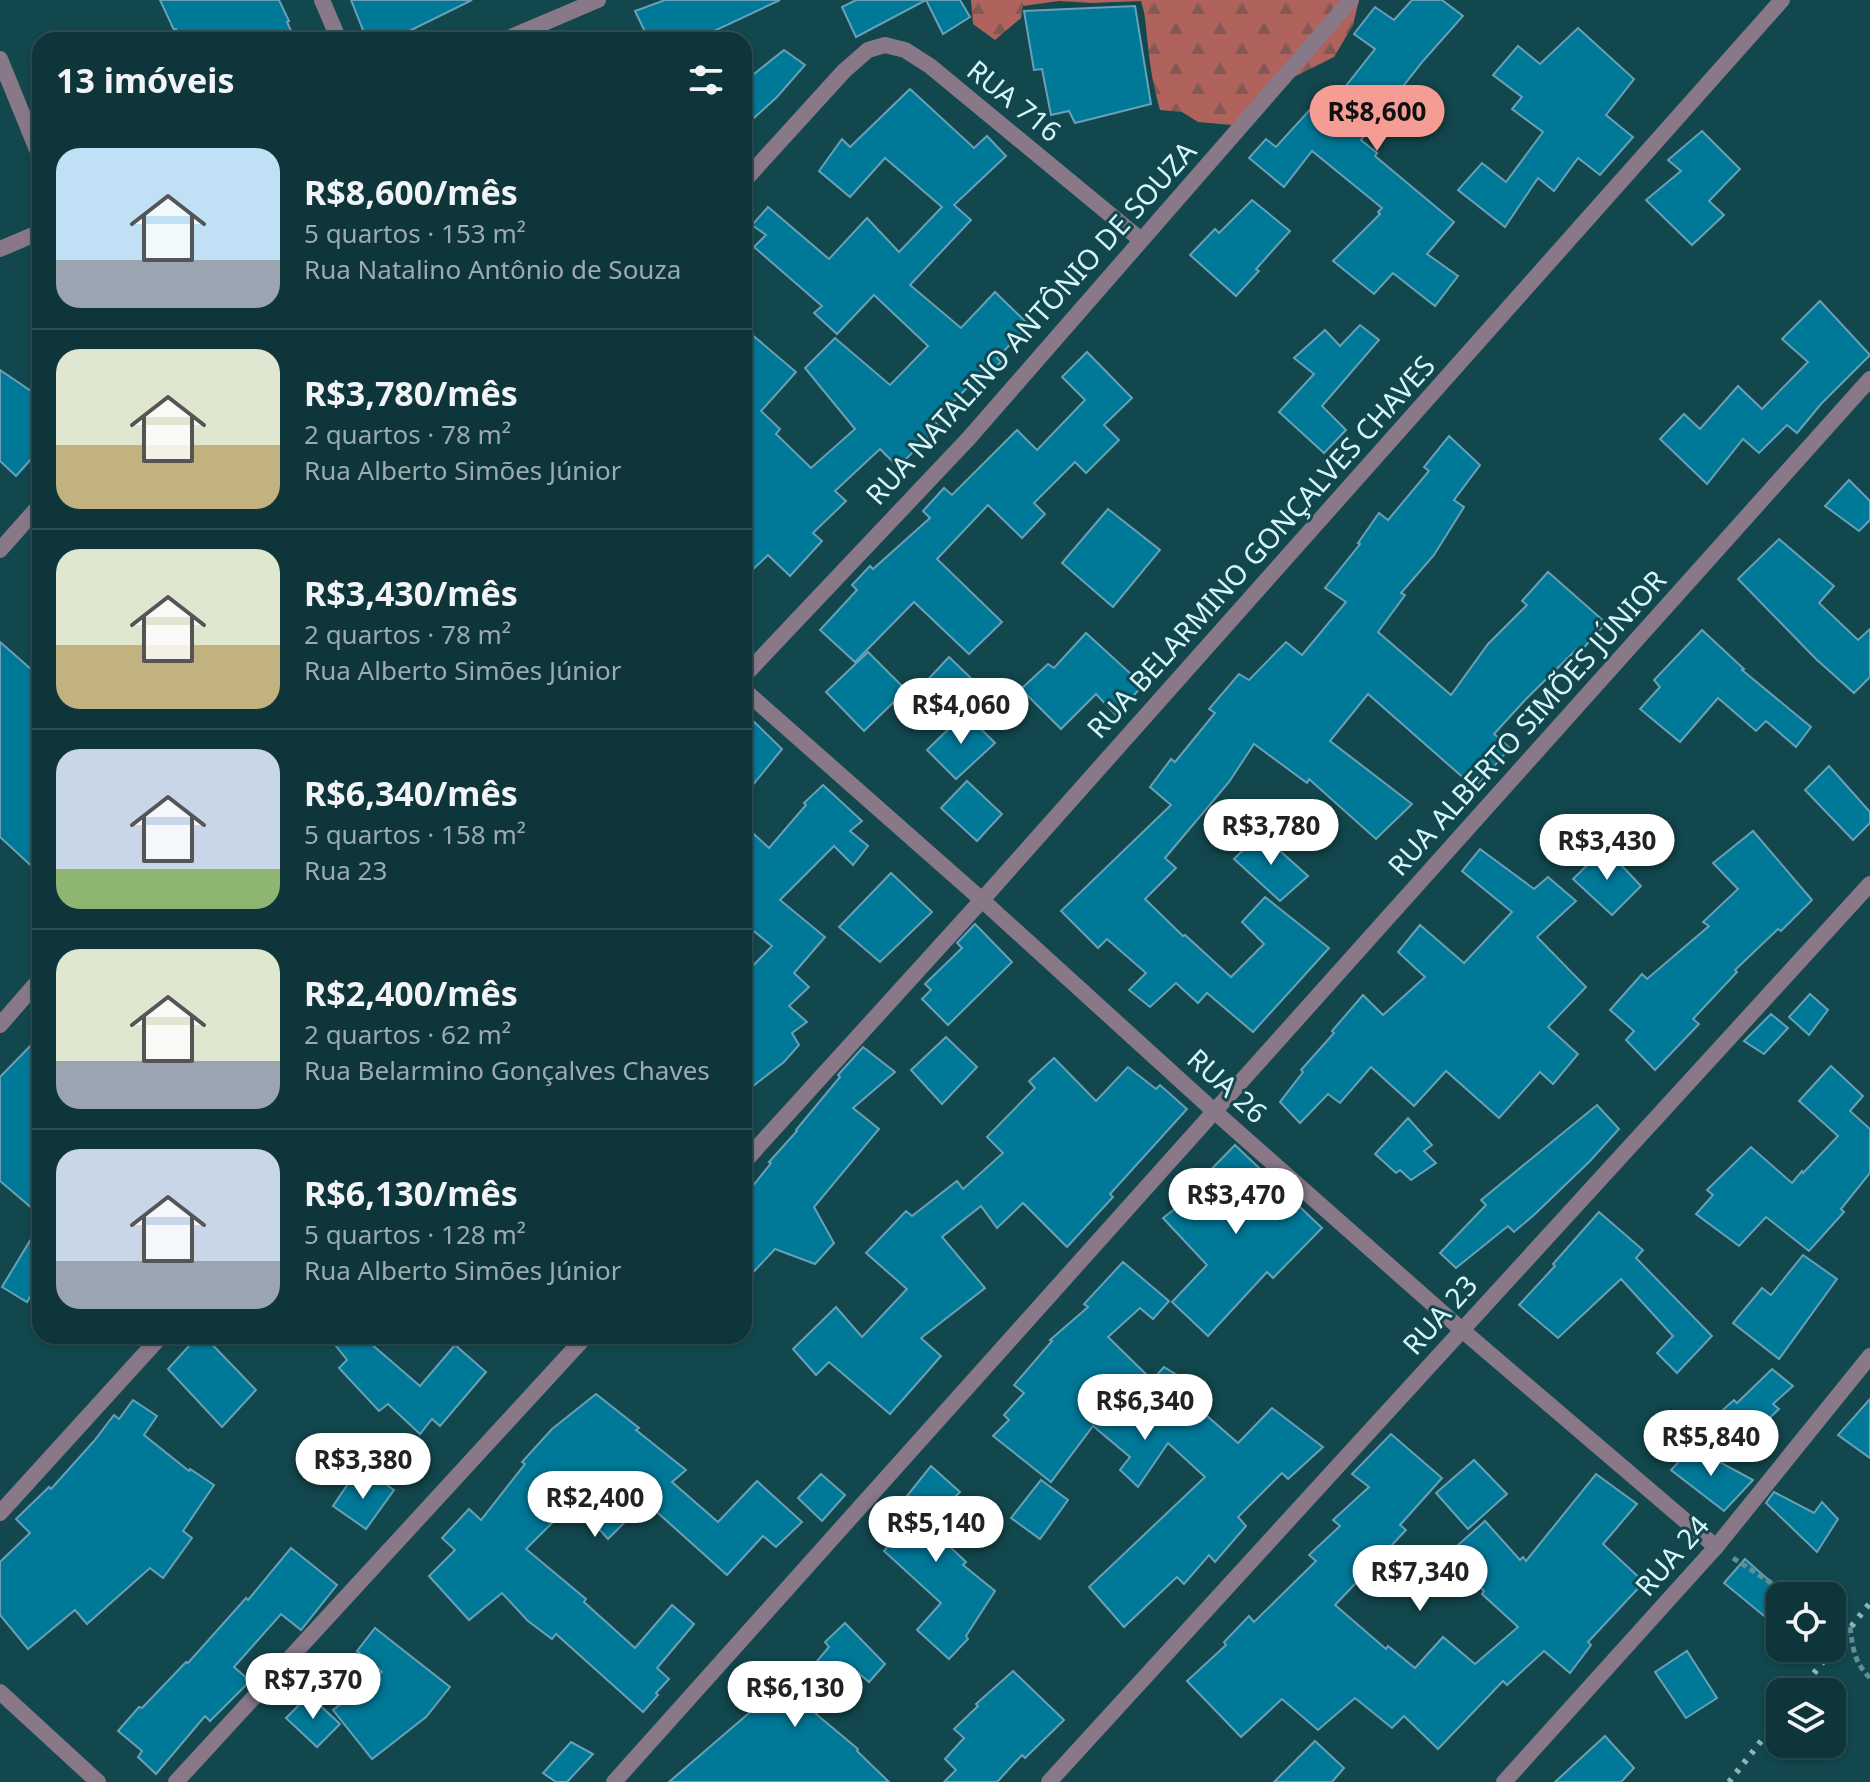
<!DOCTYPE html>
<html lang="pt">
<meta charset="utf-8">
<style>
:root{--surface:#0e353a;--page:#1c4045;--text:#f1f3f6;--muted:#9babaf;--line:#2e5054;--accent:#f59c94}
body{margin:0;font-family:"Noto Sans",sans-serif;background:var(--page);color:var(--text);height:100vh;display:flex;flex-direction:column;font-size:30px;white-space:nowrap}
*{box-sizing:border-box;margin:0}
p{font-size:26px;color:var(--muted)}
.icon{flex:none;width:44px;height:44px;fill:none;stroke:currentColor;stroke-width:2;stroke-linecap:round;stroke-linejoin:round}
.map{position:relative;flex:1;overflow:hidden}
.panel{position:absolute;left:32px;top:32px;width:720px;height:1312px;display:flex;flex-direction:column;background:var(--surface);border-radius:24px;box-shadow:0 2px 6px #0004,0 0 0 2px var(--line)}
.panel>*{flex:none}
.buttons{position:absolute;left:1766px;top:1582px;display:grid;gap:16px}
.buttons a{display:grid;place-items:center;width:80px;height:80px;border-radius:16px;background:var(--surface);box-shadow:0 2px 6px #0004,0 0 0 2px var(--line);font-size:40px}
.price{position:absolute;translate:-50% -68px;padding:0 18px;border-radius:28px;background:#fff;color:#222;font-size:26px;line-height:52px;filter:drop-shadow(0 2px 4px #0008)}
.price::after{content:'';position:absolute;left:50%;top:48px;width:24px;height:18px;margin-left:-12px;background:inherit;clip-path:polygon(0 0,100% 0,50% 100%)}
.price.current{background:var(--accent);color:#111}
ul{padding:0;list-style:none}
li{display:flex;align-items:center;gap:24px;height:200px;padding:0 24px}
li+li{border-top:2px solid var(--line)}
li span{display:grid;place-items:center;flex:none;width:224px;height:160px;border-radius:24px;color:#555}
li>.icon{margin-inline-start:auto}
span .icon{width:96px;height:96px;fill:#fffc;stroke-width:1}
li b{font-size:34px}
h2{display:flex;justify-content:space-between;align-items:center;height:96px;padding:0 24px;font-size:34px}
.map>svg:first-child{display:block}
</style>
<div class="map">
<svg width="1870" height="1782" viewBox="0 0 1870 1782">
<defs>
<pattern id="forest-firs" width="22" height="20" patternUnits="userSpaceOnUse" patternTransform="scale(2)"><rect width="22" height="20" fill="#b0625c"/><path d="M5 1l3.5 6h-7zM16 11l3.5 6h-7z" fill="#835855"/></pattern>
</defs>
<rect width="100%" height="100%" fill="#12474d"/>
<path fill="url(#forest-firs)" d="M971,0H1359L1353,25L1334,57L1294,77L1232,125L1198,122L1182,112L1160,110C1154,89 1150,68 1148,46C1146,30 1146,16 1141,1L1092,3L1059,1L1023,6L1021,18L995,40L973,24Z"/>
<g fill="#007898" stroke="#68a0b7" stroke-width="2">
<polygon points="160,0 279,0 289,21 287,22 295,40 181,40 176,29 174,30"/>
<polygon points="351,0 472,0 391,40 367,40"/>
<polygon points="665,0 780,0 695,40 649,40 635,11"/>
<polygon points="856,0 960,0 970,17 943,34 926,0 856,37 842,7"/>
<polygon points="1412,0 1442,0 1463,16 1423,61 1361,140 1377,153 1375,156 1454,222 1427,254 1458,276 1435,306 1393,273 1374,294 1333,261 1380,214 1378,212 1382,208 1312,151 1284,187 1249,158 1266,139 1276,147 1316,103 1326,111 1375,49 1354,34 1375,7 1394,20"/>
<polygon points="1135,6 1151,104 1075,123 1069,111 1051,115 1042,69 1034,70 1024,11"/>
<polygon points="1578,28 1634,79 1606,115 1633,137 1600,175 1578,158 1554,191 1538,178 1505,227 1458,190 1482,163 1506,182 1543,132 1512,109 1522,97 1493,75 1518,46 1540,64"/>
<polygon points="784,50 805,65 777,97 744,127 744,82"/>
<polygon points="910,89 974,148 987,136 1006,156 954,205 971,220 910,285 961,328 995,292 1029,325 997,358 1001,362 973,389 970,385 934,421 939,426 898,467 880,449 835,491 846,501 813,533 822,541 790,576 768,555 744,578 744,328 796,372 761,411 780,429 776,434 811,468 855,429 805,368 835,338 890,385 928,346 874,295 837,334 814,313 822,306 754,247 766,235 752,225 768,207 829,259 867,218 899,252 942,207 885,158 850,197 819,171 842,139 850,147"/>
<polygon points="1702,131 1740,169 1709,201 1724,215 1692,245 1646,200 1681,171 1668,160"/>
<polygon points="1252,200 1290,231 1256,269 1259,271 1236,296 1190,255 1215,229 1219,233"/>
<polygon points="1820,301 1870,355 1821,404 1797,433 1787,425 1759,453 1743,439 1707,484 1660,439 1684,414 1700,429 1738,386 1762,409 1808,362 1782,339"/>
<polygon points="1360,325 1379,340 1322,406 1346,430 1324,453 1279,412 1314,374 1294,358 1325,330 1340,346"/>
<polygon points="1087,352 1132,398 1104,425 1119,440 1086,473 1075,462 1034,503 1045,514 1022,538 988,505 937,559 1002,622 969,654 914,602 855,662 820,630 857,590 852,585 870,566 873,569 930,518 923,511 944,488 952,495 1017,430 1037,450 1085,400 1062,377"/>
<polygon points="0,370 40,397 40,449 16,476 0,461"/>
<polygon points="1449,436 1480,465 1454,500 1464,507 1434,555 1401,593 1405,595 1378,632 1451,695 1488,644 1527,605 1522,601 1548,572 1606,623 1580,652 1577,649 1527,698 1494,734 1510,748 1475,788 1368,694 1330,741 1412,804 1376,839 1309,779 1307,783 1254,744 1229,782 1165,858 1176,868 1145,899 1183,936 1185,935 1231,977 1264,944 1242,922 1265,897 1329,948 1253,1032 1207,993 1198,1003 1176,983 1150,1007 1129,990 1146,973 1107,939 1098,948 1061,911 1171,805 1150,787 1171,759 1175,762 1215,713 1209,709 1239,674 1249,680 1286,642 1302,655 1346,602 1325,588 1360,544 1358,543 1379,513 1388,520 1429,471 1424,467"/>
<polygon points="1849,480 1870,501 1870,520 1859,531 1825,506"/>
<polygon points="1108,509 1160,550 1113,607 1062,563"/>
<polygon points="1779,539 1834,586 1819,603 1858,640 1870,629 1870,677 1854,693 1816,659 1738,579"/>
<polygon points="1702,630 1744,669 1742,670 1811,727 1796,747 1766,721 1756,731 1718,698 1680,742 1640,709 1660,687 1654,680"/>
<polygon points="1086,633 1143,685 1116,715 1096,694 1061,729 1021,689 1048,664 1054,668"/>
<polygon points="0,642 40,677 40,874 0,837"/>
<polygon points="868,652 906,690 864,731 826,692"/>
<polygon points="949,657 976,683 947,713 921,687"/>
<polygon points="744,712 782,749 744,796"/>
<polygon points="965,713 995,743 956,779 927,750"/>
<polygon points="1829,766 1870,812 1870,823 1853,840 1805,790"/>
<polygon points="967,781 1002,814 977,841 941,808"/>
<polygon points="823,785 862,821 850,831 868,846 853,865 834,846 780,900 825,937 794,973 809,987 789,1006 807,1022 792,1033 799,1045 784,1062 744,1093 744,975 772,946 744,923 744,825 769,848 806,805 804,803"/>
<polygon points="1753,831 1812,900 1781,931 1778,929 1735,970 1737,972 1693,1019 1699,1024 1655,1070 1626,1040 1634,1031 1610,1010 1642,974 1647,979 1709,926 1703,922 1738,889 1713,863"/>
<polygon points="1260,833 1308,876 1280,901 1234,859"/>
<polygon points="1605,848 1641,886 1612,915 1573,879"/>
<polygon points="1480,849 1534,889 1548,877 1576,901 1537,937 1586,987 1548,1027 1578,1054 1553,1084 1540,1072 1499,1118 1446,1071 1414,1106 1371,1067 1340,1103 1328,1094 1300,1123 1280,1102 1303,1072 1301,1070 1334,1033 1332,1031 1363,995 1383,1015 1425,977 1398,952 1420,925 1464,963 1512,912 1462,871"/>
<polygon points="891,873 932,912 880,962 839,927"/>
<polygon points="975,924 1012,962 948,1025 922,999 931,990 925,984 962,948 957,943"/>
<polygon points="1810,994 1828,1010 1809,1035 1789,1017"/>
<polygon points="1771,1014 1788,1028 1764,1054 1744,1041"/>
<polygon points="40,1036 40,1215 0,1181 0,1077"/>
<polygon points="946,1037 977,1067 942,1104 911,1070"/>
<polygon points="863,1047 895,1072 853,1108 879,1129 814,1207 834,1243 815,1264 775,1249 744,1282 744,1197 771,1163 769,1162 797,1131 796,1130 840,1077 838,1075"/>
<polygon points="1054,1058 1096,1101 1128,1067 1156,1089 1160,1085 1187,1109 1110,1194 1113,1197 1067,1247 1023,1203 997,1228 981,1206 942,1237 985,1288 921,1338 941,1356 890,1414 829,1362 816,1375 793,1349 836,1307 862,1337 907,1289 866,1253 906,1211 912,1216 957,1181 963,1189 1003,1153 987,1137 1035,1088 1029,1081"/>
<polygon points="1831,1066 1863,1096 1850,1111 1870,1129 1870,1173 1841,1209 1844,1212 1809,1251 1766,1217 1739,1246 1696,1214 1713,1195 1707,1190 1751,1147 1792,1183 1802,1171 1803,1173 1838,1136 1799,1101"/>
<polygon points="1597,1105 1619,1129 1590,1161 1535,1214 1514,1232 1508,1226 1456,1268 1440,1253 1486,1205 1481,1200"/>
<polygon points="1408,1118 1432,1145 1424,1151 1436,1163 1411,1180 1400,1170 1396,1173 1375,1154"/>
<polygon points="1235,1145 1322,1228 1273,1278 1267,1272 1208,1336 1172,1302 1207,1265 1163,1218 1203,1187 1198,1183"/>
<polygon points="1599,1212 1643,1250 1636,1258 1712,1336 1677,1373 1657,1353 1673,1336 1621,1279 1558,1338 1519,1305 1555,1266 1553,1264"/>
<polygon points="40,1224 40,1280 27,1302 2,1287"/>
<polygon points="1803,1255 1837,1279 1779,1359 1733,1323 1762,1288 1771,1295"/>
<polygon points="1123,1262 1169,1301 1153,1319 1140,1308 1108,1337 1152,1380 1164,1367 1190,1383 1182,1394 1238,1443 1272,1408 1323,1447 1288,1479 1282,1473 1238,1517 1246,1526 1215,1562 1209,1555 1184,1584 1177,1577 1124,1627 1089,1587 1205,1477 1168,1443 1138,1487 1120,1470 1130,1457 1093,1426 1051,1482 993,1436 1009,1420 1004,1415 1024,1393 1014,1385 1052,1341 1050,1340 1088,1307 1084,1304"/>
<polygon points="198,1336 204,1336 256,1390 222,1427 168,1369"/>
<polygon points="328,1336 362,1336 420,1386 455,1345 486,1372 440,1426 432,1419 420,1434 388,1404 379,1411 339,1368 347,1360"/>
<polygon points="1772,1369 1793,1386 1773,1404 1779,1409 1763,1424 1770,1431 1753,1447 1717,1415 1734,1400 1737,1403"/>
<polygon points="596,1394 639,1428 636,1430 686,1470 672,1482 718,1522 757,1481 802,1522 776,1547 763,1536 727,1575 648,1504 643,1508 641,1506 608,1539 574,1501 526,1549 586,1599 584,1602 635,1648 672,1605 694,1624 657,1668 669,1679 656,1693 658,1695 643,1712 556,1634 552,1639 528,1621 502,1593 469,1620 429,1576 455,1550 442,1538 469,1509 481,1520 525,1464 522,1462 552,1429"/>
<polygon points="1870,1399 1870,1458 1838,1435"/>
<polygon points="133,1400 157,1416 144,1435 189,1471 190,1469 214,1485 183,1531 192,1538 163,1578 150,1568 87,1624 75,1610 28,1649 0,1615 0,1562 30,1533 16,1519 49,1487 51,1489 94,1441 114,1415 119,1419"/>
<polygon points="1391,1434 1442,1478 1400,1525 1406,1530 1335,1605 1386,1649 1388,1646 1415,1668 1443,1637 1475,1664 1518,1627 1482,1594 1484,1591 1448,1554 1485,1521 1520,1560 1523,1557 1526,1561 1596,1474 1637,1504 1603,1544 1644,1582 1588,1642 1591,1645 1570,1673 1544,1651 1507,1685 1503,1681 1438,1749 1404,1716 1392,1728 1355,1698 1318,1730 1282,1699 1241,1737 1187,1681 1226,1645 1224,1642 1249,1616 1254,1622 1316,1561 1309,1555 1340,1526 1333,1520 1369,1487 1352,1474"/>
<polygon points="1692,1447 1753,1480 1724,1511 1671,1470"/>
<polygon points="1474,1460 1507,1494 1468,1529 1436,1493"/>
<polygon points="931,1466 960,1492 927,1525 966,1562 963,1565 995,1591 966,1636 968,1639 949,1659 917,1630 941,1603 884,1551 894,1539 882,1527"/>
<polygon points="821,1474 845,1495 822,1521 798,1498"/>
<polygon points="374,1476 394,1490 366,1529 333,1506 352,1478 366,1488"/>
<polygon points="1041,1480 1068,1500 1040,1539 1011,1518"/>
<polygon points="1774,1492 1814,1513 1822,1502 1838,1519 1817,1552 1766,1503"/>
<polygon points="291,1548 337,1585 301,1630 281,1614 234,1667 250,1681 210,1721 205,1716 156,1774 138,1757 142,1751 118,1731 139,1707 142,1708 186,1662 188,1663 246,1598 248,1600"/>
<polygon points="1745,1559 1780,1590 1780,1629 1724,1583"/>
<polygon points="845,1623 885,1664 869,1682 856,1671 816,1714 858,1749 857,1751 889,1782 669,1782 756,1707 754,1705 780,1681 791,1692 829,1647 825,1642"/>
<polygon points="375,1628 450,1687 426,1717 372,1759 333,1710 382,1672 357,1651"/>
<polygon points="1687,1651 1717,1698 1686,1718 1655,1672"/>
<polygon points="1013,1671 1064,1720 1025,1758 1022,1755 997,1782 944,1782 956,1770 945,1759 964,1738 954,1729 978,1706 976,1704"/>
<polygon points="309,1695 340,1724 317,1747 286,1718"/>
<polygon points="1605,1736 1634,1768 1621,1782 1555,1782"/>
<polygon points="1315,1741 1344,1768 1332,1782 1274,1782"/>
<polygon points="571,1742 593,1754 567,1782 556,1782 543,1773"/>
</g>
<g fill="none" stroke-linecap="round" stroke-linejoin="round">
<g stroke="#618d93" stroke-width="5" stroke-dasharray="6 4" stroke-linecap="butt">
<polyline points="1733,1558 1791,1596"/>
<path d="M1832,1618L1850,1627C1853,1649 1854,1662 1870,1678"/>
</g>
<g stroke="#887888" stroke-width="16">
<polyline points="322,0 339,40"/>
<polyline points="504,40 598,0"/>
<polyline points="0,59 40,157"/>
<polyline points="744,181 844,71 868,50 885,45 905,50 930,66 1141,240"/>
<polyline points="0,249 40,232"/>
<polyline points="0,550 40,505"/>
<polyline points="744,676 969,438 1351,0"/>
<polyline points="744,690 982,900 1214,1111 1462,1330 1716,1547"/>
<polyline points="0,1025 40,979"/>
<polyline points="744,1162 982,900 1782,0"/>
<polyline points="0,1513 161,1336"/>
<polyline points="0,1692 98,1782"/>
<polyline points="176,1782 586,1336"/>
<polyline points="614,1782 1870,379"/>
<polyline points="1049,1782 1870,884"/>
<polyline points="1504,1782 1716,1547 1870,1356"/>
</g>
<g stroke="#8db5ba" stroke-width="6" stroke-dasharray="4 8" stroke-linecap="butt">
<polyline points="1799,1692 1870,1603"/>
<polyline points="1729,1782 1780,1717"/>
</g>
</g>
<g text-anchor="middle" stroke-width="6" stroke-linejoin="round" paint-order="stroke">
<g font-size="28" fill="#d5f6fa" stroke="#12474d">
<text transform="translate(1014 101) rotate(39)" y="10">RUA 716</text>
<text transform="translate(1031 323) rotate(-48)" y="10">RUA NATALINO ANTÔNIO DE SOUZA</text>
<text transform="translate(1261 547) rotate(-48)" y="10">RUA BELARMINO GONÇALVES CHAVES</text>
<text transform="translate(1527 723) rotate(-48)" y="10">RUA ALBERTO SIMÕES JÚNIOR</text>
<text transform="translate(1227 1086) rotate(42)" y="10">RUA 26</text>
<text transform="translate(1440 1315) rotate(-48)" y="10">RUA 23</text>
<text transform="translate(1672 1556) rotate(-49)" y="10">RUA 24</text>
</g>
</g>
</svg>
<div class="buttons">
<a><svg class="icon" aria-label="locate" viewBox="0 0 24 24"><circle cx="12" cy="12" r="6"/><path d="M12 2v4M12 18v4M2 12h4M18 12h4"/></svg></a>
<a><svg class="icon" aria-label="layers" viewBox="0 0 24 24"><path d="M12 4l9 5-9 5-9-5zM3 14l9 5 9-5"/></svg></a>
</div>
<b class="price current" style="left:1377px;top:153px">R$8,600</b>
<b class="price" style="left:961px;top:746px">R$4,060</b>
<b class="price" style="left:1271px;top:867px">R$3,780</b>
<b class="price" style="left:1607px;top:882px">R$3,430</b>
<b class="price" style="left:1236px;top:1236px">R$3,470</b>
<b class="price" style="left:1145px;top:1442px">R$6,340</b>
<b class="price" style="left:1711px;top:1478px">R$5,840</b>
<b class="price" style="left:363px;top:1501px">R$3,380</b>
<b class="price" style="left:595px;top:1539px">R$2,400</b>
<b class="price" style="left:936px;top:1564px">R$5,140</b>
<b class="price" style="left:1420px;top:1613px">R$7,340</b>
<b class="price" style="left:313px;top:1721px">R$7,370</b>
<b class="price" style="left:795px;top:1729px">R$6,130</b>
<section class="panel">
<h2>13 imóveis<svg class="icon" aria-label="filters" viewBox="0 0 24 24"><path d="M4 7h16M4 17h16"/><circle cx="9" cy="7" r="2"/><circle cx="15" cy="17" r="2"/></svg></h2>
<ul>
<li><span style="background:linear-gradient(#bfe0f5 70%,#9aa5b1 0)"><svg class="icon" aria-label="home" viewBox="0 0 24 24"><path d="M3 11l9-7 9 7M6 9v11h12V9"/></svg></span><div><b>R$8,600/mês</b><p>5 quartos · 153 m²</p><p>Rua Natalino Antônio de Souza</p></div></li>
<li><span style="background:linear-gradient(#dfe7d0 60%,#c2b280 0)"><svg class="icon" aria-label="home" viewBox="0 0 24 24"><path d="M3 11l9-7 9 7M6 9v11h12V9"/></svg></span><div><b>R$3,780/mês</b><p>2 quartos · 78 m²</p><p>Rua Alberto Simões Júnior</p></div></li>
<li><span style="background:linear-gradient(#dfe7d0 60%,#c2b280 0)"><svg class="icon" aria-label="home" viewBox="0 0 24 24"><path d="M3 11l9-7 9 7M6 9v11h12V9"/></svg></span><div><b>R$3,430/mês</b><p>2 quartos · 78 m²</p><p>Rua Alberto Simões Júnior</p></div></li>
<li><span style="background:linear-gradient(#c9d6e8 75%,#8fb573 0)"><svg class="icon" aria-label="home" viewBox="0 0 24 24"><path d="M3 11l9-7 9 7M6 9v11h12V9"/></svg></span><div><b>R$6,340/mês</b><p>5 quartos · 158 m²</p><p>Rua 23</p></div></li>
<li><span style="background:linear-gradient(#dfe7d0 70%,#9aa5b1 0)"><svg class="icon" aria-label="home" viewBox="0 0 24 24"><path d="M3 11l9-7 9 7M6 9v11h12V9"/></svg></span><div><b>R$2,400/mês</b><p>2 quartos · 62 m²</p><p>Rua Belarmino Gonçalves Chaves</p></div></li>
<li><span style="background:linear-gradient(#c9d6e8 70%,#9aa5b1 0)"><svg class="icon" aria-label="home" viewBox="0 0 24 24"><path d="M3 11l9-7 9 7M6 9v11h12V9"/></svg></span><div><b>R$6,130/mês</b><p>5 quartos · 128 m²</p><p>Rua Alberto Simões Júnior</p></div></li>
</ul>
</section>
</div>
